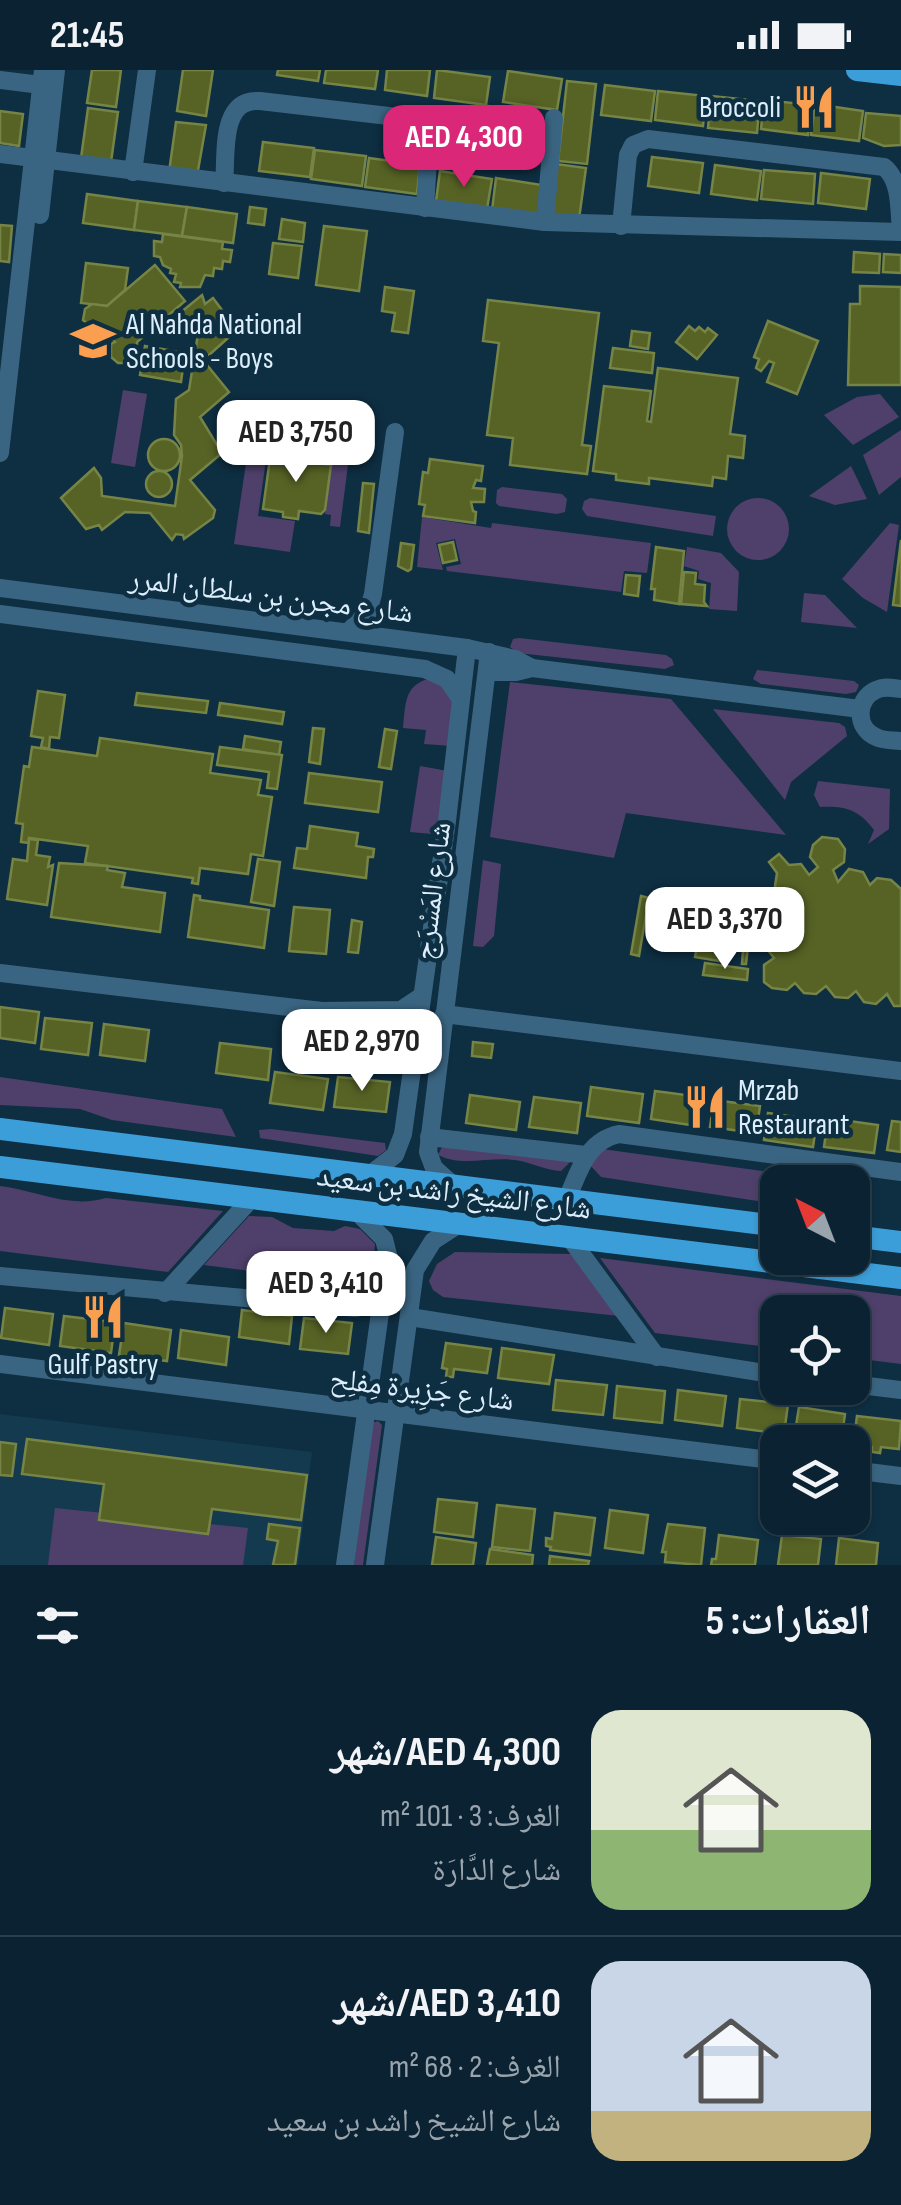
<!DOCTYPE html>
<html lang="ar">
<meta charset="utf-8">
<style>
:root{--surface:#0a2232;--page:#182f3e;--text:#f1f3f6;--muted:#99a4ac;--line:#2a3f4d;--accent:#db2777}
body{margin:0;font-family:"Sofia Sans Condensed","Noto Naskh Arabic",sans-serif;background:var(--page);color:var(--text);direction:rtl;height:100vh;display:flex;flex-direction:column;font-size:38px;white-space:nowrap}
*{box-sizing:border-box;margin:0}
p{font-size:32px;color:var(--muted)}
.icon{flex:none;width:55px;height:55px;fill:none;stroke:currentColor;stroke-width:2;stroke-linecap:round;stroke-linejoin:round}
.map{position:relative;height:1495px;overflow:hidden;direction:ltr}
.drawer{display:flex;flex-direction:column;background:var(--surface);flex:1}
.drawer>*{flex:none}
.needle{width:65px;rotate:318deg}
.tools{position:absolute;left:760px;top:1095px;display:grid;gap:20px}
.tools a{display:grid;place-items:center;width:110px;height:110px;border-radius:20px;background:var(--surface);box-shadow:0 2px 8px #0004,0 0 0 2px var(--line);font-size:50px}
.price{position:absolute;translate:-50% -85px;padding:0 22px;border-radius:20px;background:#fff;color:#222;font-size:32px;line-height:65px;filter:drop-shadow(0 2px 5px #0008)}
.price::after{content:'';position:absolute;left:50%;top:60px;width:30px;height:22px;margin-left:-15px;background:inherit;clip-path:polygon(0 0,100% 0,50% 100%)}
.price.selected{background:var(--accent);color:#fff}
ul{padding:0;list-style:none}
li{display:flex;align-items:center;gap:30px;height:250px;padding:0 30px}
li+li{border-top:2px solid var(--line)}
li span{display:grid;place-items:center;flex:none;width:280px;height:200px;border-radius:30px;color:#555}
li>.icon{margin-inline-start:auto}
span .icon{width:120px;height:120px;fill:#fffc;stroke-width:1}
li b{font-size:42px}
h2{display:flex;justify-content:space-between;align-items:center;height:120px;padding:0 30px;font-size:42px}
.status{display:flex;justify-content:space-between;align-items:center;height:70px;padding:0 50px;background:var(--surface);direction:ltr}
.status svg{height:28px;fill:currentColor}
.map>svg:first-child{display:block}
</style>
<div class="status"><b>21:45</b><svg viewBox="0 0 49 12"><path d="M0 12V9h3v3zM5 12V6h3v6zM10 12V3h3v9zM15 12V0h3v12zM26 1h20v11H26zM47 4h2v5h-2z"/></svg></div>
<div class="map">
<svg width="901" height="1495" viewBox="0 0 901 1495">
<rect width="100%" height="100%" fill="#0e2e42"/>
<polygon fill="#143a50" points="0,1344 312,1382 298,1495 0,1495"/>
<g fill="#4f406b">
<polygon points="123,320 147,324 135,397 111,393"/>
<polygon points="880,324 899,347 853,375 824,345 857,327"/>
<polygon points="901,360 901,407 879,425 863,385"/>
<polygon points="249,373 268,376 258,446 295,451 290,482 234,474"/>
<polygon points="322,384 349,387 340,457 330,456 331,445 325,444 332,393 321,391"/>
<polygon points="851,396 867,429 835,435 809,426"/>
<polygon points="502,417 562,424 567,429 565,442 557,444 499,436 496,433 497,420"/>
<polygon points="590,428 716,446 713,466 587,446 582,439 584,431"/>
<circle cx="758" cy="459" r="31"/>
<polygon points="422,447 491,458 492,453 651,473 647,503 624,501 621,522 447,501 446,497 461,494 455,469 436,473 443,500 417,497"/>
<polygon points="890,453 899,455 887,542 863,528 842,509"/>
<polygon points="687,477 721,483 739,502 737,541 709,539 711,513 698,509 699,501 684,496"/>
<polygon points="804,523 825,525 857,558 801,552"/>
<polygon points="519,568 666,585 672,589 674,595 665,599 518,583 510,577 513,569"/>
<polygon points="757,600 854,611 859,615 856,622 846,624 761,614 753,609"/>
<path d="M442,606L459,618L451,676L424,674L426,660L403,658C406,625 406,611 442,606Z"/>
<polygon points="510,612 671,629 786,765 626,743 614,788 490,767"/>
<polygon points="713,639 839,653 845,657 847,666 791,712 785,730"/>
<polygon points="420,696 448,701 442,761 432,764 410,762"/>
<path d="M818,711L890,719L889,759L868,774L874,760C858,739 845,736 820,737L814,725Z"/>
<polygon points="483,790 501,794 494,866 483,877 473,876"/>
<polygon points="0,1007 222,1039 236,1067 112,1050 80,1039 0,1035"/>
<polygon points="271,1059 385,1073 386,1080 378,1086 260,1068 259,1060"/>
<path d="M442,1077L571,1091L561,1101C546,1100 534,1094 521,1091C492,1085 464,1098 438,1085Z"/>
<polygon points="602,1079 843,1112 778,1112 777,1134 601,1107 590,1095"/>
<path d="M0,1116C35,1120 69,1139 106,1128L223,1141L168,1202L0,1181Z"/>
<polygon points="249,1146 272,1147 293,1158 334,1161 345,1156 360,1159 375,1174 371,1217 204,1195"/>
<polygon points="455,1182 573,1184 619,1246 443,1227 433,1220 429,1211 437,1194"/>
<polygon points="600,1188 901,1226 901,1294 853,1288 852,1242 778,1242 777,1278 655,1263"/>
<polygon points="378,1351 382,1355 363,1495 354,1495 372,1353"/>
<polygon points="55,1438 248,1458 243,1495 48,1495"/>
</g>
<g fill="#576325" stroke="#768446" stroke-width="2.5">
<polygon points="92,0 121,0 116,37 87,33"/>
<polygon points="183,0 213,0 206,46 177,41"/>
<polygon points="278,0 320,0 318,11 277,5"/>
<polygon points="326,0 378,0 375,19 324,13"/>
<polygon points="387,0 430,0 427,26 385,20"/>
<polygon points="437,0 490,7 486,35 434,28"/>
<polygon points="508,1 562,9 557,40 503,32"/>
<polygon points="567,11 596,14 587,94 558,91"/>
<polygon points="605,15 655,21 651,51 601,45"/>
<polygon points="658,21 706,26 703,56 655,50"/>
<polygon points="711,26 760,31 757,63 708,58"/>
<polygon points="764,30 812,35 808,65 761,59"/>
<polygon points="815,34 863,41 859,71 811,65"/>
<polygon points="488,36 519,40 511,91 481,87"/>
<polygon points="88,38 118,42 111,92 81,88"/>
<polygon points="0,41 23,44 19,76 0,73"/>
<polygon points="866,43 901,46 901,75 884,76 863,68"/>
<polygon points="176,52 206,55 197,106 169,102"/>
<polygon points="263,72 314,78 310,107 259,101"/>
<polygon points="315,80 366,86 362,116 311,109"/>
<polygon points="652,87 703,93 699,123 648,116"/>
<polygon points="369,88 420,95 417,124 365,117"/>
<polygon points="556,94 586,98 579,149 549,145"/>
<polygon points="715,95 761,101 757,130 711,124"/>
<polygon points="764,100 815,104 813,134 761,129"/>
<polygon points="440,101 492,109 487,139 436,131"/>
<polygon points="821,103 870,109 866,139 818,133"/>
<polygon points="496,108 548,116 544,147 492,140"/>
<polygon points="87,124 138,131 134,160 83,153"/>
<polygon points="138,131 187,137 182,166 134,160"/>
<polygon points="187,137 237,144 233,173 182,166"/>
<polygon points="250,137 266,139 264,155 248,153"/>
<polygon points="282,149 305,153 303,172 279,169"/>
<polygon points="0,155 12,156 9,192 0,191"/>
<polygon points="324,156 367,161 359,221 316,215"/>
<polygon points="163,164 223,172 222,179 232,180 230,192 223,191 222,199 214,198 213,206 205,205 200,217 180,217 181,213 174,212 176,204 170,203 171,199 163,195 160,187 154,186 154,171 162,172"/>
<polygon points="273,173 302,176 298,208 269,204"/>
<polygon points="854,182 880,184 879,203 853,202"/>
<polygon points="884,184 901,185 901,203 883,202"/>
<polygon points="86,193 128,198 125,220 107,236 81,233"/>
<polygon points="155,195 185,231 137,272 137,284 128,293 118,293 111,287 111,274 115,272 101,258 90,256 83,250 85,239 92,234 107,236"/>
<polygon points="860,216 901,217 901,315 848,315 850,234 860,234"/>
<polygon points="385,217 414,221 408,263 392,261 395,243 382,241"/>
<polygon points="202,225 205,234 213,228 237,260 209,285 207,295 229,322 200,347 222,383 190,410 215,440 213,448 184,469 183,465 176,464 172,470 150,443 125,442 102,460 99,455 86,459 61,428 94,398 101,408 102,426 175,436 182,386 181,375 174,365 176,329 189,320 198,264 193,257 180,253 175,247"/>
<polygon points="488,230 599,243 582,375 591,376 587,404 510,395 513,368 487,365 499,273 483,271"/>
<polygon points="768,251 818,271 797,324 767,312 774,293 769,291 761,301 756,298 759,289 754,287"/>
<polygon points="689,256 695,261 699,257 705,262 708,258 717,265 697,289 676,272"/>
<polygon points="632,261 650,263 648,279 630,276"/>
<polygon points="145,276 185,283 181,312 140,305"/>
<polygon points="613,278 654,283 652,303 610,298"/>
<polygon points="658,298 738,308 730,364 745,366 743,388 728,386 726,409 713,407 712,416 649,408 649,414 616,410 616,404 593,401 604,316 651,321 647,351 651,352"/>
<polygon points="261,346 303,351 301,369 259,364"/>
<circle cx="164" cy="385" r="16"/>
<polygon points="271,381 318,387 317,393 331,395 325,440 321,444 299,441 298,449 283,447 283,442 263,439"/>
<polygon points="430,389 483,396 481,411 476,410 473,418 485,419 484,432 471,432 473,441 476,442 475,453 423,446 425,435 419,434 423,402 428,403"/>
<circle cx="159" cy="414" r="13"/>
<polygon points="363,413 374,414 369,463 358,461"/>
<polygon points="901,470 901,536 893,535"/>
<polygon points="453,472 457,490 443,493 439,475"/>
<polygon points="401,473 414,475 411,499 408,501 398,496"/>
<polygon points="656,477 684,481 679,534 654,530 655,519 651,519"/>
<polygon points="684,502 696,503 695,514 705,515 704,532 707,536 681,534"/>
<polygon points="626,505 640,506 638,526 624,524"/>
<polygon points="38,621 65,625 59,668 50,667 49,679 41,677 43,668 31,666"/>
<polygon points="137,623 208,631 206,643 135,635"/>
<polygon points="220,633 284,642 282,654 218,645"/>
<polygon points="313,658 324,659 320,694 309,692"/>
<polygon points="385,659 397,661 391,699 379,697"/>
<polygon points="245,666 281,672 279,685 243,679"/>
<polygon points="100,668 213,684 210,703 261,710 258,725 272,727 263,786 251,784 248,804 200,798 198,814 192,813 193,808 85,793 88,776 29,768 29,773 21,772 23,754 16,753 24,696 29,697 32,677 97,686"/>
<polygon points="220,677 282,685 277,719 267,718 269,702 217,695"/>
<polygon points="309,703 382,712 378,742 305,733"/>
<polygon points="310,756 358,763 356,776 374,779 373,787 368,787 366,808 294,798 297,778 307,779"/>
<polygon points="822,767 838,769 845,779 844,792 833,800 838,812 849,799 863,802 870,815 877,808 891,810 901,819 901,936 894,936 887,924 876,934 864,932 856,921 848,928 835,927 826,916 816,924 804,923 795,913 787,920 772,918 764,912 764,895 774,888 767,879 770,863 779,857 771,847 772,834 782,826 775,816 777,803 769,792 779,784 789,795 801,794 809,805 818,797 810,787 813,775"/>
<polygon points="29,769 38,770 36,785 50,787 48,797 53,795 47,835 7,829 13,789 27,791"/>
<polygon points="258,789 280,792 274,836 251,832"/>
<polygon points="59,793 108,796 107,800 125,803 122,817 165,823 160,862 51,847"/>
<polygon points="194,825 200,826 200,830 269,840 264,878 188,867"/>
<polygon points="641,826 649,828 639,886 631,884"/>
<polygon points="294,837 330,840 326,884 289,881"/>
<polygon points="352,850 362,852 358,883 348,882"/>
<polygon points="702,854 758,859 757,878 748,877 746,894 742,894 743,880 736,879 737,870 732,869 732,864 701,862"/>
<polygon points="698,870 728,875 725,892 695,887"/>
<polygon points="705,893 748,899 747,910 703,905"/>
<polygon points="0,937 39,942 35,973 0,968"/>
<polygon points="45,948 92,953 88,985 41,979"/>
<polygon points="104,954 149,960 145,991 100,985"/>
<polygon points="473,972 493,974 491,988 472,986"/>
<polygon points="220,973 271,979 268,1010 216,1003"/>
<polygon points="275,1002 328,1009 323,1040 270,1033"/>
<polygon points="338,1007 390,1012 386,1042 334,1037"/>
<polygon points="591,1017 643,1024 639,1053 587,1046"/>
<polygon points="655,1021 701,1027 697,1056 651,1049"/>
<polygon points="470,1025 520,1032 516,1060 466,1053"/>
<polygon points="534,1027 581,1033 577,1063 529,1057"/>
<polygon points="714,1030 760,1036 756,1063 710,1057"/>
<polygon points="768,1043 817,1050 813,1077 764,1070"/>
<polygon points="828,1048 878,1055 874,1083 824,1077"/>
<polygon points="892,1051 901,1052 901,1082 887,1080"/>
<polygon points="5,1238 53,1244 49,1275 1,1268"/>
<polygon points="242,1240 292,1246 289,1274 239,1267"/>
<polygon points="64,1246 115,1252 111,1283 60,1276"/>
<polygon points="304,1248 352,1253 348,1284 300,1279"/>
<polygon points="124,1253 171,1260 167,1291 119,1285"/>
<polygon points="181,1260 229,1267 226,1295 178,1288"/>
<polygon points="446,1273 491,1279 487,1303 454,1299 453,1307 446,1307 447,1299 442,1298"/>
<polygon points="502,1278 554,1285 549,1314 498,1308"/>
<polygon points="556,1310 607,1315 603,1345 553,1340"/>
<polygon points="617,1316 665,1321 662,1353 614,1348"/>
<polygon points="678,1320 726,1326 722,1356 675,1350"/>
<polygon points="740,1329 788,1334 784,1364 737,1358"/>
<polygon points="799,1337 845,1344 841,1372 794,1368"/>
<polygon points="857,1346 901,1351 899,1379 881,1377 880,1383 872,1382 872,1377 853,1375"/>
<polygon points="27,1369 307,1405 301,1450 212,1439 208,1464 99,1450 104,1414 22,1404"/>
<polygon points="0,1372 16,1374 12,1406 0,1405"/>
<polygon points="438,1429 477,1433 473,1467 434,1462"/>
<polygon points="497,1435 535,1439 530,1481 492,1477"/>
<polygon points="610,1440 648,1445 643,1483 605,1478"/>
<polygon points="555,1443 595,1448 590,1485 550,1480 551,1477 546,1476 546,1468 552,1469"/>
<polygon points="269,1454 300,1458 295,1495 273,1495 278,1471 267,1469"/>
<polygon points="668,1454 705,1458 701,1495 665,1492 666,1482 662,1482"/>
<polygon points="719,1465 758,1470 755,1495 711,1495 712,1489 716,1489"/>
<polygon points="782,1465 821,1469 818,1495 778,1495"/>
<polygon points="436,1467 476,1473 473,1495 432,1495"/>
<polygon points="839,1468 878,1473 876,1495 836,1495"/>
<polygon points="490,1479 533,1485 532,1495 487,1495"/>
<polygon points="550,1486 589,1491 588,1495 549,1495"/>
</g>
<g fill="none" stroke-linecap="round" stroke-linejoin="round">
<g stroke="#3a6582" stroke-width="18">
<polyline points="0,10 41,15"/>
<polyline points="0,84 545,152 901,162"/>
<polyline points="133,102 147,0"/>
<path d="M224,113C227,85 219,28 260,31L423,50L432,52L437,59L428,90L425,138"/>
<polyline points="40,145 56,0"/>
<polyline points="545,152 554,48"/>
<path d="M621,156L628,85L633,75L648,69L884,97C901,110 899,140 901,162"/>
<polyline points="0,383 43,0"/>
<polyline points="0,518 467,578 515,589 532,598"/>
<polyline points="0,544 425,599 447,609 460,628"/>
<polyline points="348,562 368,542 373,524 395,362"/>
<polyline points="488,602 516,602 532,598 860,639"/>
<path d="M901,619C892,618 884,616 876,620C856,629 855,658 876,667C883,671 893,670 901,671"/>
<polyline points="0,903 322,941 401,940 422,926"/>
<polyline points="444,944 901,1001"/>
<polyline points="429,1067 586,1085"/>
<polyline points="372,1103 395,1085 403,1064 447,751 467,578"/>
<polyline points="454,1116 434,1098 428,1082 489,582"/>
<path d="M567,1129C579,1102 586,1071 619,1064L901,1102"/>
<polyline points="569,1167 657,1287"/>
<polyline points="0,1206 356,1238 380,1227"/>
<polyline points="165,1223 253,1127"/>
<polyline points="410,1247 778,1305"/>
<polyline points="0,1294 778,1391"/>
<polyline points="852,1314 901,1320"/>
<polyline points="852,1400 901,1406"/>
<polyline points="345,1495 388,1185 384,1169 356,1141"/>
<polyline points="375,1495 415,1200 433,1171 459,1154"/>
</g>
<g stroke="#3c9ed9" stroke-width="22">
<polyline points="857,0 901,5"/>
<polyline points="0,1059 778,1156"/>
<polyline points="0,1097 901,1208"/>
<polyline points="852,1166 901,1172"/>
</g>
</g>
<defs>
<g id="restaurant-bare" transform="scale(3.45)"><path d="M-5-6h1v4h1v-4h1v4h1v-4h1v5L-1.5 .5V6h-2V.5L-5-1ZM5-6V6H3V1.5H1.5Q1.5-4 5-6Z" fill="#fa9f4f" stroke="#0e2e42" stroke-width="2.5" paint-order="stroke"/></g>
<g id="school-bare" transform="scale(3.45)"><path d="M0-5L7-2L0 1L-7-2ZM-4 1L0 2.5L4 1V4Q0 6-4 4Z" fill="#fa9f4f" stroke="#0e2e42" stroke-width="2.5" paint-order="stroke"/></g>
</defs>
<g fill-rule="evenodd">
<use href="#restaurant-bare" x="814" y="37"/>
<use href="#school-bare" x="93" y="271"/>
<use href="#restaurant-bare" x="705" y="1037"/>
<use href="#restaurant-bare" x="103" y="1247"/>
</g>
<g text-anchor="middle" stroke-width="9" stroke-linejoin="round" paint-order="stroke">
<g font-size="30" fill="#dceefb" stroke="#0e2e42" text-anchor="start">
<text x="781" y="47" text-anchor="end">Broccoli</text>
<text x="126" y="264">Al Nahda National<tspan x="126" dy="34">Schools - Boys</tspan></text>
<text x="738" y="1030">Mrzab<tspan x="738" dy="34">Restaurant</tspan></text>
<text x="103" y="1304" text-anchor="middle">Gulf Pastry</text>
</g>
<g font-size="30" fill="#dceefb" stroke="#0e2e42">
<text transform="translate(271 525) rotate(7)" y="10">شارع مجرن بن سلطان المرر</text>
<text transform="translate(432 821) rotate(-83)" y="10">شارع المَسْرَج</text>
<text transform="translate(454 1122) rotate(7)" y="10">شارع الشيخ راشد بن سعيد</text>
<text transform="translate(422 1319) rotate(7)" y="10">شارع جَزِيرة مِفلِح</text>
</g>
</g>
</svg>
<div class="tools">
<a><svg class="needle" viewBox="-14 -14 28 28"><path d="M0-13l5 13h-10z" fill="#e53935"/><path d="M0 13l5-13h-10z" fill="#99a4ac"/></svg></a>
<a><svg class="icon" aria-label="locate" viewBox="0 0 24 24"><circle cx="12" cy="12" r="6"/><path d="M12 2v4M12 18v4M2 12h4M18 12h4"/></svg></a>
<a><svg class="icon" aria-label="layers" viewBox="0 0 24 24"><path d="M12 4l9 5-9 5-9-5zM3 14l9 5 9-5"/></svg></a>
</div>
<b class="price selected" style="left:464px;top:120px">AED 4,300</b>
<b class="price" style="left:296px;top:415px">AED 3,750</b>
<b class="price" style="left:725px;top:902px">AED 3,370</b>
<b class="price" style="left:362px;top:1024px">AED 2,970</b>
<b class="price" style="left:326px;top:1266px">AED 3,410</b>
</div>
<section class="drawer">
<h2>العقارات: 5<svg class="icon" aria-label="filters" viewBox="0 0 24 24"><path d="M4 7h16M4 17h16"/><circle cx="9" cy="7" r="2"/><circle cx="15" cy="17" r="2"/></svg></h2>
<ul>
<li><span style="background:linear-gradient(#dfe7d0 60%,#8fb573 0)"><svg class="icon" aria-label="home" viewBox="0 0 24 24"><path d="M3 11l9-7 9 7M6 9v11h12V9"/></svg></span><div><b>AED 4,300/شهر</b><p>الغرف: 3 · 101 m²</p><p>شارع الدَّارَة</p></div></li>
<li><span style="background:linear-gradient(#c9d6e8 75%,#c2b280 0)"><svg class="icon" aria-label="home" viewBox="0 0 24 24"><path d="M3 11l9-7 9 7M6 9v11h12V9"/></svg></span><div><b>AED 3,410/شهر</b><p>الغرف: 2 · 68 m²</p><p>شارع الشيخ راشد بن سعيد</p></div></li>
</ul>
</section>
